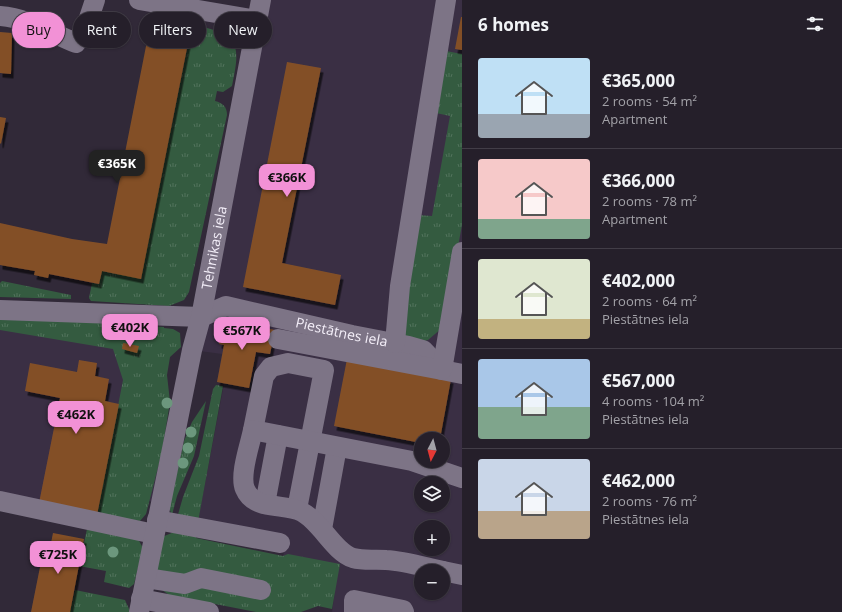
<!DOCTYPE html>
<meta charset="utf-8">
<style>
:root{--surface:#251f2a;--page:#312c36;--text:#f1f3f6;--muted:#a3a2a8;--line:#423d47;--accent:#f291d6}
body{margin:0;font-family:"Open Sans",sans-serif;background:var(--page);color:var(--text);height:100vh;display:flex;flex-direction:column;font-size:15px;white-space:nowrap}
*{box-sizing:border-box;margin:0}
p{font-size:13px;color:var(--muted)}
.icon{flex:none;width:22px;height:22px;fill:none;stroke:currentColor;stroke-width:2;stroke-linecap:round;stroke-linejoin:round}
.map{position:relative;flex:1;overflow:hidden}
.panel{display:flex;flex-direction:column;background:var(--surface);width:380px}
.panel>*{flex:none}
.guide{position:absolute;left:12px;top:12px;width:380px;height:36px;display:flex;gap:8px}
.needle{width:26px;rotate:186deg}
.tools{position:absolute;left:414px;top:432px;display:grid;gap:8px}
.tools a{display:grid;place-items:center;width:36px;height:36px;border-radius:50%;background:var(--surface);box-shadow:0 1px 3px #0004,0 0 0 1px var(--line);font-size:20px}
.price{position:absolute;translate:-50% -34px;padding:0 9px;border-radius:8px;background:var(--accent);color:#111;font-size:13px;line-height:26px;filter:drop-shadow(0 1px 2px #0008)}
.price::after{content:'';position:absolute;left:50%;top:24px;width:12px;height:9px;margin-left:-6px;background:inherit;clip-path:polygon(0 0,100% 0,50% 100%)}
.price.active{background:#222;color:#fff}
ul{padding:0;list-style:none}
li{display:flex;align-items:center;gap:12px;height:100px;padding:0 16px}
li+li{border-top:1px solid var(--line)}
li span{display:grid;place-items:center;flex:none;width:112px;height:80px;border-radius:4px;color:#555}
li>.icon{margin-inline-start:auto}
span .icon{width:48px;height:48px;fill:#fffc;stroke-width:1}
li b{font-size:17px}
h2{display:flex;justify-content:space-between;align-items:center;height:48px;padding:0 16px;font-size:17px}
.chip{padding:0 14px;border-radius:18px;background:var(--surface);box-shadow:0 1px 3px #0004,0 0 0 1px var(--line);font-size:14px;line-height:36px}
.chip.active{background:var(--accent);color:#111}
main{display:flex;flex:1;min-height:0}
.map>svg:first-child{display:block}
</style>
<main>
<div class="map">
<svg width="462" height="612" viewBox="0 0 462 612">
<defs>
<pattern id="grass-tufts" width="24" height="20" patternUnits="userSpaceOnUse"><rect width="24" height="20" fill="#345b40"/><path d="M3 7l-1-3M5 7V3M7 7l1-3M15 17l-1-3M17 17v-4M19 17l1-3" fill="none" stroke="#52735c"/></pattern>
<filter id="shadow"><feDropShadow dx="2.5" dy="4.5" stdDeviation="0" flood-color="#0009"/></filter>
</defs>
<rect width="100%" height="100%" fill="#312938"/>
<g fill="#3a2f44" fill-rule="evenodd">
<path d="M269,0H462V612H332L335,591L281,575L286,535L198,520L224,384L217,382L222,354L192,350ZM421,439H443V461H421ZM421,483H443V505H421ZM421,527H443V549H421ZM421,571H443V593H421Z"/>
<polygon points="0,326 133,338 133,464 160,468 154,502 148,501 146,514 100,499 97,515 0,510"/>
</g>
<g fill="url(#grass-tufts)">
<path d="M199,26C241,35 240,47 232,86L223,92L217,91L215,101C223,103 227,107 227,115L189,292L184,300L169,306L91,301L89,298L92,283L99,284L102,271L141,278L190,34H197Z"/>
<polygon points="446,51 462,54 462,225 445,316 442,328 428,340 420,342 400,339 418,215 432,216 450,116 436,113"/>
<polygon points="2,281 71,295 71,299 0,297 0,283"/>
<polygon points="0,316 164,327 164,328 173,329 180,333 181,347 170,357 167,375 170,402 162,452 146,514 140,521 97,515 123,380 113,349 0,330"/>
<polygon points="216,385 223,386 198,522 177,518 183,497 199,456 213,389"/>
<polygon points="206,401 194,456 177,496 172,515 169,508 184,441 192,422"/>
<polygon points="87,529 138,539 143,548 134,584 129,588 104,582 106,571 79,566"/>
<polygon points="179,530 197,533 196,538 283,556 288,554 340,564 332,609 318,606 301,612 256,612 169,595 158,587 155,572 162,537"/>
<polygon points="75,590 125,600 129,609 129,612 70,612"/>
</g>
<g fill="#835028" filter="url(#shadow)">
<polygon points="461,17 462,17 462,50 455,49"/>
<polygon points="149,31 189,38 141,279 102,271 99,284 49,274 48,278 34,275 35,271 0,265 0,223 72,239 107,244"/>
<polygon points="0,32 12,33 11,74 0,73"/>
<polygon points="287,62 321,68 282,263 341,275 335,305 243,287"/>
<polygon points="0,117 6,118 1,144 0,143"/>
<polygon points="224,320 275,330 270,354 256,352 249,388 217,382 224,345 219,344"/>
<polygon points="123,343 139,346 137,353 122,349"/>
<polygon points="347,359 451,379 440,439 421,439 421,443 334,426"/>
<polygon points="79,360 97,363 95,376 109,379 105,401 119,404 97,515 39,503 60,398 25,391 30,363 77,372"/>
<polygon points="53,533 84,539 70,612 31,612 42,557 48,558"/>
</g>
<g fill="none" stroke-linecap="round" stroke-linejoin="round">
<g stroke="#7d7486" stroke-width="20">
<polyline points="139,0 257,20"/>
<path d="M0,16C28,18 51,33 76,43L87,24L95,0"/>
<path id="s1" d="M0,310L201,317L226,306L352,335L409,346L423,350L442,370L462,374"/>
<polyline points="278,339 442,370 462,252"/>
<polyline points="395,343 400,286 446,0"/>
<polyline points="253,430 264,376 271,367 288,363 324,370 297,509"/>
<polyline points="0,501 154,534"/>
<polyline points="265,504 278,435"/>
<polyline points="157,520 280,543"/>
<polyline points="322,529 337,447"/>
<path d="M443,571C424,567 405,561 386,560C375,559 364,561 353,558C334,552 321,522 302,512C285,503 254,511 245,489C239,475 250,445 253,430L412,461L462,478"/>
<polyline points="443,571 462,575"/>
<polyline points="146,578 185,584 201,578 261,590"/>
<polyline points="141,599 209,612"/>
<path id="s2" d="M139,612L192,350L201,317L261,0"/>
<polyline points="354,612 354,600 403,610 404,612"/>
</g>
</g>
<g fill="#6c977d">
<circle cx="167" cy="403" r="5.5"/>
<circle cx="191" cy="432" r="5.5"/>
<circle cx="188" cy="448" r="5.5"/>
<circle cx="183" cy="463" r="5.5"/>
<circle cx="113" cy="552" r="5.5"/>
</g>
<g text-anchor="middle" stroke-width="4" stroke-linejoin="round" paint-order="stroke">
<g font-size="14" fill="#f3eef8" stroke="#271f2e">
<text dy="5" stroke="none"><textPath href="#s2" startOffset="372">Tehnikas iela</textPath></text>
<text dy="5" stroke="none"><textPath href="#s1" startOffset="347">Piestātnes iela</textPath></text>
</g>
</g>
</svg>
<div class="tools">
<a><svg class="needle" viewBox="-14 -14 28 28"><path d="M0-13l5 13h-10z" fill="#e53935"/><path d="M0 13l5-13h-10z" fill="#a3a2a8"/></svg></a>
<a><svg class="icon" aria-label="layers" viewBox="0 0 24 24"><path d="M12 4l9 5-9 5-9-5zM3 14l9 5 9-5"/></svg></a>
<a>+</a>
<a>−</a>
</div>
<b class="price active" style="left:117px;top:184px">€365K</b>
<b class="price" style="left:287px;top:198px">€366K</b>
<b class="price" style="left:130px;top:348px">€402K</b>
<b class="price" style="left:242px;top:351px">€567K</b>
<b class="price" style="left:76px;top:435px">€462K</b>
<b class="price" style="left:58px;top:575px">€725K</b>
<div class="guide">
<a class="chip active">Buy</a>
<a class="chip">Rent</a>
<a class="chip">Filters</a>
<a class="chip">New</a>
</div>
</div>
<section class="panel">
<h2>6 homes<svg class="icon" aria-label="filters" viewBox="0 0 24 24"><path d="M4 7h16M4 17h16"/><circle cx="9" cy="7" r="2"/><circle cx="15" cy="17" r="2"/></svg></h2>
<ul>
<li><span style="background:linear-gradient(#bfe0f5 70%,#9aa5b1 0)"><svg class="icon" aria-label="home" viewBox="0 0 24 24"><path d="M3 11l9-7 9 7M6 9v11h12V9"/></svg></span><div><b>€365,000</b><p>2 rooms · 54 m²</p><p>Apartment</p></div></li>
<li><span style="background:linear-gradient(#f6c9c9 75%,#7fa58c 0)"><svg class="icon" aria-label="home" viewBox="0 0 24 24"><path d="M3 11l9-7 9 7M6 9v11h12V9"/></svg></span><div><b>€366,000</b><p>2 rooms · 78 m²</p><p>Apartment</p></div></li>
<li><span style="background:linear-gradient(#dfe7d0 75%,#c2b280 0)"><svg class="icon" aria-label="home" viewBox="0 0 24 24"><path d="M3 11l9-7 9 7M6 9v11h12V9"/></svg></span><div><b>€402,000</b><p>2 rooms · 64 m²</p><p>Piestātnes iela</p></div></li>
<li><span style="background:linear-gradient(#a9c7e8 60%,#7fa58c 0)"><svg class="icon" aria-label="home" viewBox="0 0 24 24"><path d="M3 11l9-7 9 7M6 9v11h12V9"/></svg></span><div><b>€567,000</b><p>4 rooms · 104 m²</p><p>Piestātnes iela</p></div></li>
<li><span style="background:linear-gradient(#c9d6e8 65%,#b9a48a 0)"><svg class="icon" aria-label="home" viewBox="0 0 24 24"><path d="M3 11l9-7 9 7M6 9v11h12V9"/></svg></span><div><b>€462,000</b><p>2 rooms · 76 m²</p><p>Piestātnes iela</p></div></li>
</ul>
</section>
</main>
